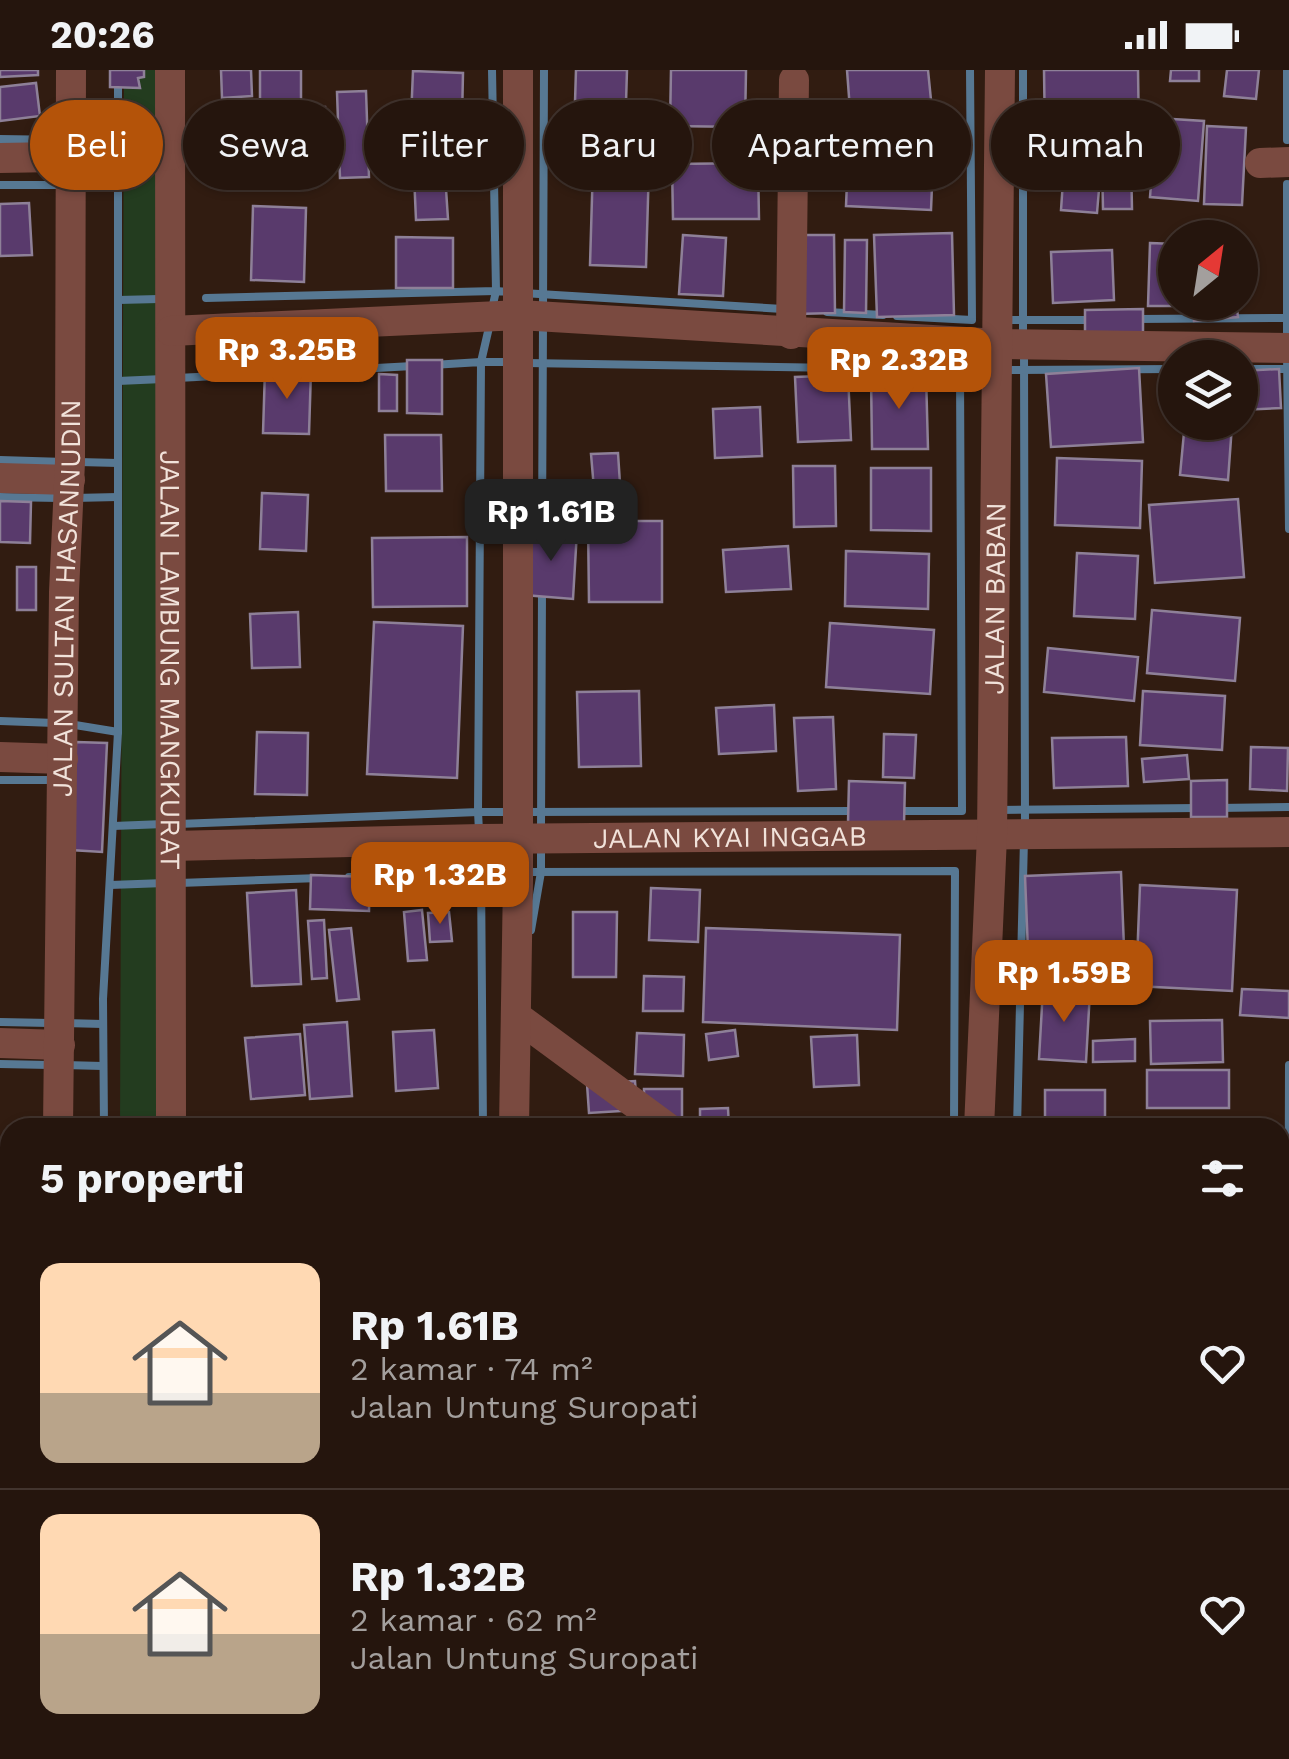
<!DOCTYPE html>
<html lang="id">
<meta charset="utf-8">
<style>
:root{--surface:#25150d;--page:#2d1e16;--text:#f1f3f6;--muted:#a39f9d;--line:#42342e;--accent:#b45309}
body{margin:0;font-family:"Work Sans",sans-serif;background:var(--page);color:var(--text);height:100vh;display:flex;flex-direction:column;font-size:38px;white-space:nowrap}
*{box-sizing:border-box;margin:0}
p{font-size:32px;color:var(--muted)}
.icon{flex:none;width:55px;height:55px;fill:none;stroke:currentColor;stroke-width:2;stroke-linecap:round;stroke-linejoin:round}
.map{position:relative;flex:1;overflow:hidden}
.drawer{position:absolute;left:0px;top:1048px;width:1290px;height:642px;display:flex;flex-direction:column;background:var(--surface);border-radius:30px 30px 0 0;box-shadow:0 2px 8px #0004,0 0 0 2px var(--line)}
.drawer>*{flex:none}
.guide{position:absolute;left:30px;top:30px;width:1230px;height:90px;display:flex;gap:20px}
.needle{width:65px;rotate:30deg}
.tools{position:absolute;left:1158px;top:150px;display:grid;gap:20px}
.tools a{display:grid;place-items:center;width:100px;height:100px;border-radius:50%;background:var(--surface);box-shadow:0 2px 8px #0004,0 0 0 2px var(--line);font-size:50px}
.price{position:absolute;translate:-50% -85px;padding:0 22px;border-radius:20px;background:var(--accent);color:#fff;font-size:32px;line-height:65px;filter:drop-shadow(0 2px 5px #0008)}
.price::after{content:'';position:absolute;left:50%;top:60px;width:30px;height:22px;margin-left:-15px;background:inherit;clip-path:polygon(0 0,100% 0,50% 100%)}
.price.current{background:#222;color:#fff}
ul{padding:0;list-style:none}
li{display:flex;align-items:center;gap:30px;height:250px;padding:0 40px}
li+li{border-top:2px solid var(--line)}
li span{display:grid;place-items:center;flex:none;width:280px;height:200px;border-radius:20px;color:#555}
li>.icon{margin-inline-start:auto}
span .icon{width:120px;height:120px;fill:#fffc;stroke-width:1}
li b{font-size:42px}
h2{display:flex;justify-content:space-between;align-items:center;height:120px;padding:0 40px;font-size:42px}
.chip{padding:0 35px;border-radius:45px;background:var(--surface);box-shadow:0 2px 8px #0004,0 0 0 2px var(--line);font-size:35px;line-height:90px}
.chip.current{background:var(--accent);color:#fff}
.status{display:flex;justify-content:space-between;align-items:center;height:70px;padding:0 50px;background:var(--surface);direction:ltr}
.status svg{height:28px;fill:currentColor}
.map>svg:first-child{display:block}
</style>
<div class="status"><b>20:26</b><svg viewBox="0 0 49 12"><path d="M0 12V9h3v3zM5 12V6h3v6zM10 12V3h3v9zM15 12V0h3v12zM26 1h20v11H26zM47 4h2v5h-2z"/></svg></div>
<div class="map">
<svg width="1289" height="1689" viewBox="0 0 1289 1689">
<rect width="100%" height="100%" fill="#311c11"/>
<polygon fill="#3e2315" points="0,1423 10,1423 10,1680 31,1680 31,1689 0,1689"/>
<polygon fill="#233c1f" points="124,0 164,0 164,1057 120,1058"/>
<g fill="none" stroke-linecap="round" stroke-linejoin="round">
<g stroke="#577893" stroke-width="8">
<polyline points="118,0 118,80"/>
<polyline points="1023,0 1023,265"/>
<polyline points="1287,0 1287,70"/>
<polyline points="0,69 65,70"/>
<polyline points="79,69 118,67"/>
<polyline points="1287,114 1287,269"/>
<polyline points="0,115 65,115"/>
<polyline points="79,115 118,115"/>
<polyline points="523,223 783,239"/>
<polyline points="206,228 496,221 492,0"/>
<polyline points="118,230 159,229"/>
<polyline points="492,239 496,221 509,222"/>
<polyline points="543,240 544,0"/>
<polyline points="827,242 883,245"/>
<polyline points="897,246 972,250 970,0"/>
<polyline points="1137,249 1288,248"/>
<polyline points="1007,250 1093,250"/>
<polyline points="490,253 481,292 512,292"/>
<polyline points="1024,279 1025,755"/>
<polyline points="1287,283 1289,459"/>
<polyline points="526,293 960,300 962,741 895,741"/>
<polyline points="1240,299 1288,299"/>
<polyline points="960,300 990,300"/>
<polyline points="1004,300 1175,299"/>
<polyline points="302,302 413,296"/>
<polyline points="177,308 273,303"/>
<polyline points="118,311 163,309"/>
<polyline points="0,390 65,392"/>
<polyline points="79,392 118,393"/>
<polyline points="0,427 60,428"/>
<polyline points="74,428 118,427"/>
<polyline points="542,465 543,254"/>
<polyline points="0,651 55,653"/>
<polyline points="69,654 118,662"/>
<polyline points="0,710 55,710"/>
<polyline points="1217,738 1289,737"/>
<polyline points="997,740 1198,738"/>
<polyline points="525,742 856,741"/>
<polyline points="178,754 478,742 481,292 432,295"/>
<polyline points="113,756 164,754"/>
<polyline points="541,760 542,519"/>
<polyline points="479,761 478,742 511,742"/>
<polyline points="480,774 481,802 510,802"/>
<polyline points="524,802 955,801 954,1058"/>
<polyline points="349,807 481,802 483,1058"/>
<polyline points="179,813 320,808"/>
<polyline points="110,815 165,813"/>
<polyline points="531,860 541,802 541,774"/>
<polyline points="0,952 50,953"/>
<polyline points="64,953 103,954"/>
<polyline points="0,994 50,995"/>
<polyline points="64,995 103,996"/>
<polyline points="104,1058 103,929 118,662 118,94"/>
<polyline points="1017,1058 1024,769"/>
<polyline points="0,1326 10,1326"/>
<polyline points="1280,1546 1288,1355 1289,995"/>
<polyline points="112,1680 112,1689"/>
</g>
</g>
<g fill="#593a6c" stroke="#8e8098" stroke-width="2.5">
<polygon points="0,0 38,0 38,5 0,7"/>
<polygon points="110,0 144,0 144,7 138,8 140,18 110,17"/>
<polygon points="221,0 251,0 252,26 222,28"/>
<polygon points="260,0 301,0 301,29 260,30"/>
<polygon points="576,0 627,0 626,33 575,32"/>
<polygon points="671,0 746,0 745,57 670,56"/>
<polygon points="847,0 928,0 934,60 852,67"/>
<polygon points="1044,0 1138,0 1139,66 1045,67"/>
<polygon points="1171,0 1199,0 1199,11 1170,11"/>
<polygon points="1227,0 1259,0 1256,29 1224,26"/>
<polygon points="413,1 463,3 462,50 411,48"/>
<polygon points="36,13 40,46 0,51 0,17"/>
<polygon points="366,21 369,107 340,108 337,22"/>
<polygon points="325,37 327,85 247,87 245,39"/>
<polygon points="1156,48 1204,51 1198,131 1150,127"/>
<polygon points="1207,56 1246,58 1242,135 1204,134"/>
<polygon points="1065,81 1102,84 1097,143 1061,140"/>
<polygon points="848,88 933,92 931,140 846,136"/>
<polygon points="1102,91 1131,91 1132,139 1103,139"/>
<polygon points="758,93 759,149 673,149 672,94"/>
<polygon points="593,94 649,96 646,197 590,195"/>
<polygon points="445,104 448,149 416,150 414,105"/>
<polygon points="29,133 32,185 0,186 0,134"/>
<polygon points="253,136 306,138 304,212 251,210"/>
<polygon points="1229,158 1230,168 1186,168 1185,162"/>
<polygon points="952,163 954,245 877,247 874,165"/>
<polygon points="683,165 726,168 723,226 679,224"/>
<polygon points="796,165 834,165 835,243 796,244"/>
<polygon points="396,167 453,168 453,218 396,218"/>
<polygon points="845,170 867,170 866,243 844,242"/>
<polygon points="1150,173 1175,174 1177,236 1148,236"/>
<polygon points="1112,180 1114,230 1053,233 1051,182"/>
<polygon points="1192,232 1236,232 1238,247 1194,251"/>
<polygon points="1143,239 1143,267 1085,267 1085,240"/>
<polygon points="407,290 442,290 442,344 407,343"/>
<polygon points="1139,298 1143,372 1051,377 1046,304"/>
<polygon points="265,299 311,300 309,364 263,363"/>
<polygon points="1279,299 1281,338 1240,340 1240,301"/>
<polygon points="379,304 397,305 397,341 379,341"/>
<polygon points="926,304 928,379 872,379 871,305"/>
<polygon points="848,305 851,370 798,372 795,307"/>
<polygon points="760,337 762,386 715,388 713,339"/>
<polygon points="1185,352 1232,355 1228,410 1180,405"/>
<polygon points="385,365 441,365 442,421 386,421"/>
<polygon points="618,383 621,429 595,431 591,384"/>
<polygon points="1057,388 1142,391 1140,458 1055,455"/>
<polygon points="793,396 835,396 836,456 794,457"/>
<polygon points="871,398 931,398 931,461 871,460"/>
<polygon points="262,423 308,425 306,481 260,479"/>
<polygon points="1238,429 1244,507 1155,513 1149,435"/>
<polygon points="0,431 31,432 30,473 0,472"/>
<polygon points="588,451 662,451 662,532 589,532"/>
<polygon points="528,459 577,461 573,529 524,525"/>
<polygon points="467,467 467,536 373,537 372,468"/>
<polygon points="788,476 791,519 726,522 723,480"/>
<polygon points="846,481 929,484 928,539 845,536"/>
<polygon points="1077,483 1138,486 1135,549 1074,546"/>
<rect x="17" y="497" width="19" height="43"/>
<polygon points="1152,540 1240,548 1235,611 1147,603"/>
<polygon points="298,542 300,597 252,598 250,544"/>
<polygon points="374,552 463,556 457,708 367,704"/>
<polygon points="830,553 934,560 930,624 826,617"/>
<polygon points="1048,578 1138,587 1134,631 1044,622"/>
<polygon points="639,621 641,696 579,697 577,622"/>
<polygon points="1143,621 1225,626 1222,680 1140,675"/>
<polygon points="774,635 776,681 719,684 716,638"/>
<polygon points="833,647 836,719 798,721 794,648"/>
<polygon points="257,662 308,663 307,725 255,724"/>
<polygon points="884,664 916,665 914,708 883,707"/>
<polygon points="1126,667 1128,716 1054,718 1052,668"/>
<polygon points="76,672 107,673 102,782 71,780"/>
<polygon points="1251,677 1288,678 1287,721 1250,719"/>
<polygon points="1187,685 1189,709 1144,712 1142,689"/>
<polygon points="1227,710 1227,747 1191,747 1191,711"/>
<polygon points="849,711 905,713 904,754 848,753"/>
<polygon points="1121,802 1125,903 1029,906 1025,806"/>
<polygon points="311,805 370,807 369,841 310,839"/>
<polygon points="1140,815 1237,820 1232,921 1136,916"/>
<polygon points="651,818 700,820 698,872 649,870"/>
<polygon points="296,820 301,914 252,916 247,823"/>
<polygon points="422,840 427,890 408,891 404,842"/>
<polygon points="449,842 452,871 430,872 428,843"/>
<polygon points="573,842 617,842 616,907 573,907"/>
<polygon points="324,850 327,908 312,909 308,851"/>
<polygon points="351,858 359,929 337,931 329,860"/>
<polygon points="706,858 900,865 897,960 703,952"/>
<polygon points="644,906 684,907 683,941 643,941"/>
<polygon points="1128,916 1130,929 1097,933 1095,920"/>
<polygon points="1043,918 1090,921 1086,992 1039,989"/>
<polygon points="1242,919 1289,921 1289,948 1240,945"/>
<polygon points="1222,950 1223,992 1151,994 1150,951"/>
<polygon points="347,952 352,1026 310,1029 304,955"/>
<polygon points="434,960 438,1018 396,1021 393,962"/>
<polygon points="735,960 738,986 709,990 706,964"/>
<polygon points="637,963 684,965 683,1006 635,1004"/>
<polygon points="300,964 305,1025 251,1029 245,968"/>
<polygon points="857,965 859,1015 814,1017 811,967"/>
<polygon points="1135,969 1135,991 1093,992 1093,971"/>
<rect x="1147" y="1000" width="82" height="38"/>
<polygon points="635,1011 637,1040 589,1043 587,1014"/>
<rect x="644" y="1019" width="38" height="39"/>
<rect x="1045" y="1020" width="60" height="38"/>
<polygon points="728,1038 729,1058 700,1058 700,1039"/>
<rect x="0" y="1148" width="8" height="49"/>
<polygon points="10,1351 10,1395 0,1396 0,1352"/>
</g>
<g fill="none" stroke-linecap="round" stroke-linejoin="round">
<g stroke="#7a4a40" stroke-width="30">
<path id="s1" d="M170,0L171,1058"/>
<polyline points="0,88 170,85"/>
<polyline points="1260,93 1289,92"/>
<polyline points="171,261 519,245 999,274 1289,278"/>
<polyline points="791,264 794,10"/>
<polyline points="0,408 70,410"/>
<polyline points="0,687 63,689"/>
<path id="s2" d="M172,776L480,769L1289,762"/>
<polyline points="516,960 516,946 668,1058"/>
<polyline points="0,973 60,975"/>
<path id="s3" d="M58,1058L64,522L70,392L71,0"/>
<polyline points="514,1058 518,809 518,0"/>
<path id="s4" d="M979,1058L992,766L1000,0"/>
<polyline points="0,1300 10,1300"/>
<polyline points="64,1680 64,1689"/>
<polyline points="174,1680 174,1689"/>
<polyline points="812,1680 978,1687 1289,1688"/>
</g>
</g>
<g text-anchor="middle" stroke-width="9" stroke-linejoin="round" paint-order="stroke">
<g font-size="28" fill="#f1e2da" stroke="#311c11">
<text dy="10" stroke="none"><textPath href="#s3" startOffset="530">JALAN SULTAN HASANNUDIN</textPath></text>
<text dy="10" stroke="none"><textPath href="#s4" startOffset="530">JALAN BABAN</textPath></text>
<text dy="10" stroke="none"><textPath href="#s1" startOffset="590">JALAN LAMBUNG MANGKURAT</textPath></text>
<text dy="10" stroke="none"><textPath href="#s2" startOffset="558">JALAN KYAI INGGAB</textPath></text>
</g>
</g>
</svg>
<div class="tools">
<a><svg class="needle" viewBox="-14 -14 28 28"><path d="M0-13l5 13h-10z" fill="#e53935"/><path d="M0 13l5-13h-10z" fill="#a39f9d"/></svg></a>
<a><svg class="icon" aria-label="layers" viewBox="0 0 24 24"><path d="M12 4l9 5-9 5-9-5zM3 14l9 5 9-5"/></svg></a>
</div>
<b class="price" style="left:287px;top:332px">Rp 3.25B</b>
<b class="price" style="left:899px;top:342px">Rp 2.32B</b>
<b class="price current" style="left:551px;top:494px">Rp 1.61B</b>
<b class="price" style="left:440px;top:857px">Rp 1.32B</b>
<b class="price" style="left:1064px;top:955px">Rp 1.59B</b>
<div class="guide">
<a class="chip current">Beli</a>
<a class="chip">Sewa</a>
<a class="chip">Filter</a>
<a class="chip">Baru</a>
<a class="chip">Apartemen</a>
<a class="chip">Rumah</a>
</div>
<section class="drawer">
<h2>5 properti<svg class="icon" aria-label="filters" viewBox="0 0 24 24"><path d="M4 7h16M4 17h16"/><circle cx="9" cy="7" r="2"/><circle cx="15" cy="17" r="2"/></svg></h2>
<ul>
<li><span style="background:linear-gradient(#ffd9b3 65%,#b9a48a 0)"><svg class="icon" aria-label="home" viewBox="0 0 24 24"><path d="M3 11l9-7 9 7M6 9v11h12V9"/></svg></span><div><b>Rp 1.61B</b><p>2 kamar · 74 m²</p><p>Jalan Untung Suropati</p></div><svg class="icon" aria-label="heart" viewBox="0 0 24 24"><path d="M12 20l-8-8c-3-5 5-10 8-4 3-6 11-1 8 4z"/></svg></li>
<li><span style="background:linear-gradient(#ffd9b3 60%,#b9a48a 0)"><svg class="icon" aria-label="home" viewBox="0 0 24 24"><path d="M3 11l9-7 9 7M6 9v11h12V9"/></svg></span><div><b>Rp 1.32B</b><p>2 kamar · 62 m²</p><p>Jalan Untung Suropati</p></div><svg class="icon" aria-label="heart" viewBox="0 0 24 24"><path d="M12 20l-8-8c-3-5 5-10 8-4 3-6 11-1 8 4z"/></svg></li>
</ul>
</section>
</div>
